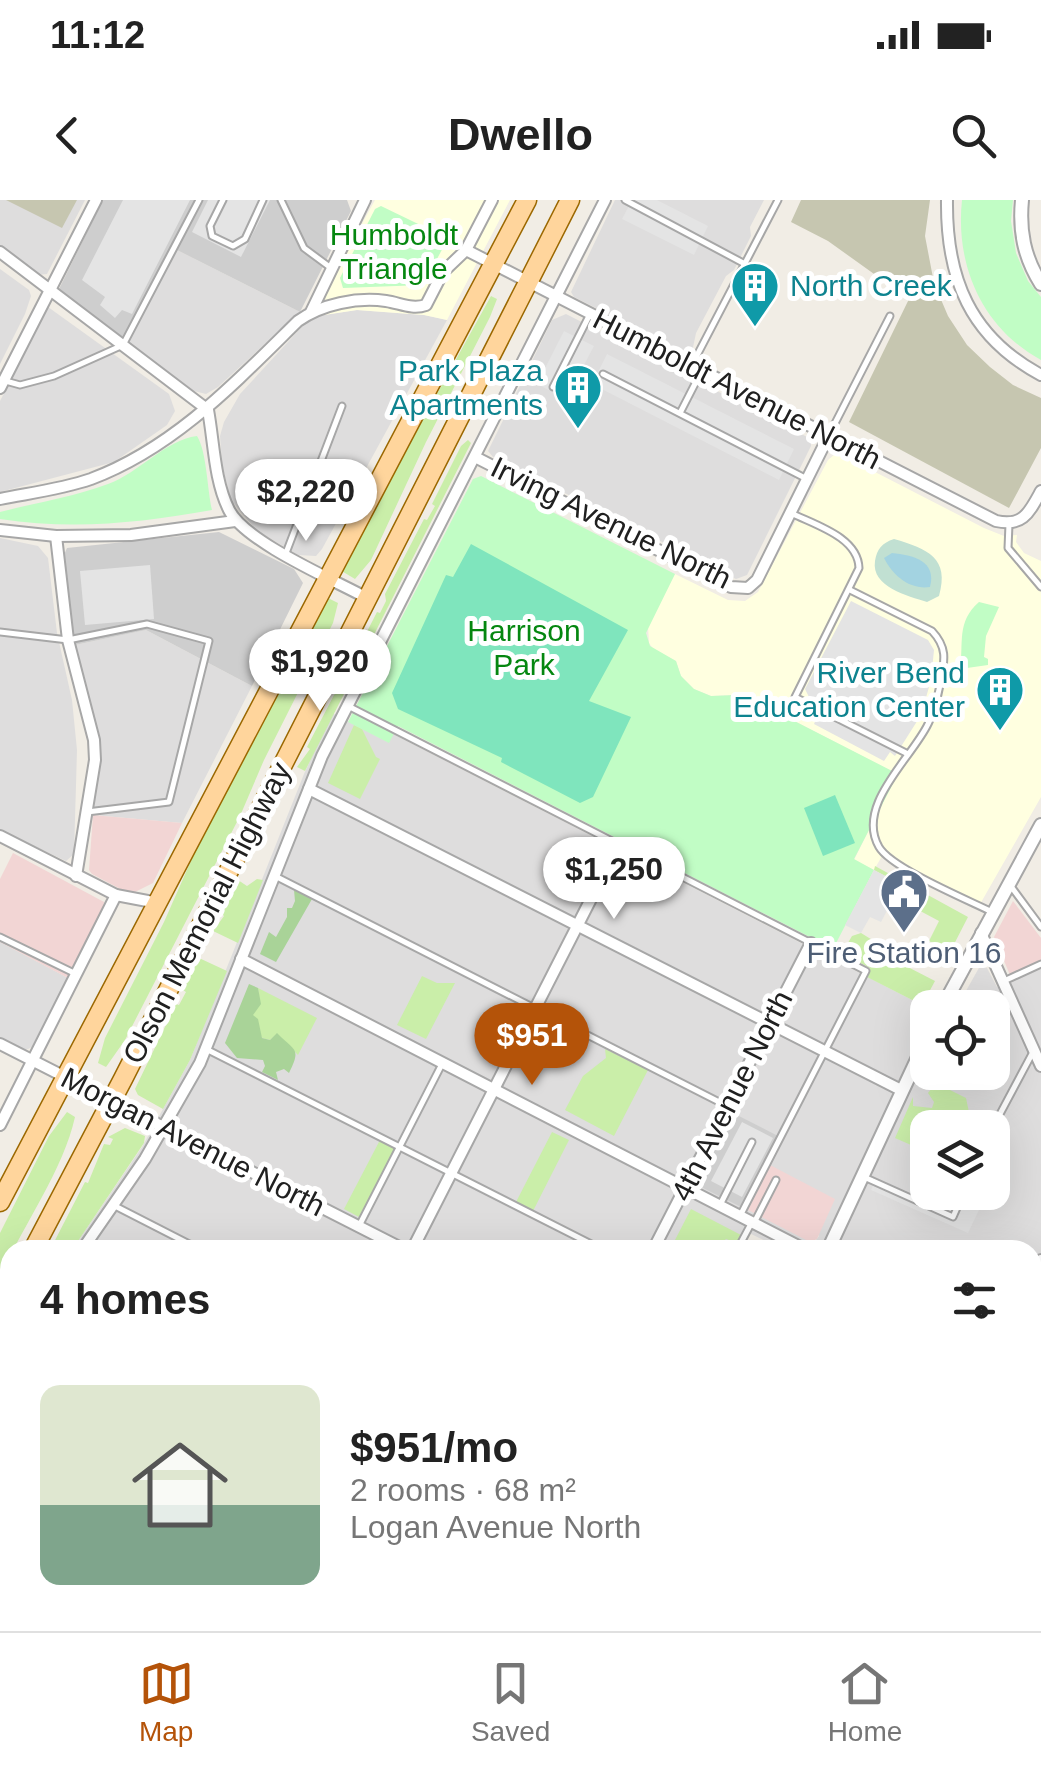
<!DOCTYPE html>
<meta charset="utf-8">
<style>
:root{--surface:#fff;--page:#f2f2f2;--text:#222;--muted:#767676;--line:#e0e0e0;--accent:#b45309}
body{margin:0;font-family:Helvetica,sans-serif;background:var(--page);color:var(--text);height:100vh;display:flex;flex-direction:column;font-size:38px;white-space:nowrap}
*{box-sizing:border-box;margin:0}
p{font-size:32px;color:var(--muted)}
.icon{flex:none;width:55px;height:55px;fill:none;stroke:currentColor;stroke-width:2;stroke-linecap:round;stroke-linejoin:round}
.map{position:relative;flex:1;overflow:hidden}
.details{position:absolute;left:0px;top:1040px;width:1042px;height:392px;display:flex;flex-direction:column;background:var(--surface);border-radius:30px 30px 0 0;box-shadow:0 10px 40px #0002}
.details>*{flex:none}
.tools{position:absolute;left:910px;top:790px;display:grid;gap:20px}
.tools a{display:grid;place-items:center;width:100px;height:100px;border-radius:20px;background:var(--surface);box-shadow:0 10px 40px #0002;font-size:50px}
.price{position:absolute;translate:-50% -85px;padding:0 22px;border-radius:35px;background:#fff;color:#222;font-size:32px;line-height:65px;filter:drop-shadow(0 2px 5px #0008)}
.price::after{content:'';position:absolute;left:50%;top:60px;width:30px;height:22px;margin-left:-15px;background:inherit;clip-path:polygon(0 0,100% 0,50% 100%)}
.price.active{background:var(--accent);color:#fff}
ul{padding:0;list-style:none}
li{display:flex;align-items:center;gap:30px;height:250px;padding:0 40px}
li span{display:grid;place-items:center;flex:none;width:280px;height:200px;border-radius:20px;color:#555}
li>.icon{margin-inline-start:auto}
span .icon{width:120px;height:120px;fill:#fffc;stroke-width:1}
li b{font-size:42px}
h2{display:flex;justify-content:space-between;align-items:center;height:120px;padding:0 40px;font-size:42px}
.status{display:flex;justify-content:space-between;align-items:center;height:70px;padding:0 50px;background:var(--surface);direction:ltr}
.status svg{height:28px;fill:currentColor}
header{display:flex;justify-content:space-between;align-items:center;height:130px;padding:0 40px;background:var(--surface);font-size:45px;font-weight:800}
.tabs{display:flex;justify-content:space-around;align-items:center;height:140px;border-top:2px solid var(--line);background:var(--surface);font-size:28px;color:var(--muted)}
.tabs a{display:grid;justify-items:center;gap:5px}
.tabs .active{color:var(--accent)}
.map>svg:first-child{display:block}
</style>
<div class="status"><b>11:12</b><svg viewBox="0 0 49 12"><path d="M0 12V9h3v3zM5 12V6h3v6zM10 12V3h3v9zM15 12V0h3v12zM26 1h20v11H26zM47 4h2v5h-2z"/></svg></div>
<header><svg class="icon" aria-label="back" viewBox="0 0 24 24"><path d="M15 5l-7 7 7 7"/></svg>Dwello<svg class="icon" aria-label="search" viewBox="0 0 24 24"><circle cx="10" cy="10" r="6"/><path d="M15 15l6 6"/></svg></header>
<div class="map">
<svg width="1041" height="1431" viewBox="0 0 1041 1431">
<rect width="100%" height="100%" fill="#f1ede5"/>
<g fill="#dedddd" fill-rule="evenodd">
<polygon points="0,0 85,0 47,74 37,75 0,48"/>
<polygon points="615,0 764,0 750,27 751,36 734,70 726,76 696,133 692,152 687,154 574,97 571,92"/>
<polygon points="171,47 300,112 218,187 206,194 194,191 122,140"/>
<polygon points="0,69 29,90 31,96 25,114 0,164"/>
<polygon points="48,107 169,194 175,211 167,225 114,262 0,292 0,201"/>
<polygon points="357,110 424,115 447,120 322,349 316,356 298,355 256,330 231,300 222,265 220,236 224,222 240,194 311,117"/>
<polygon points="566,114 811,239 811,246 747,375 736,379 493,257 488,251 552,120"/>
<polygon points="0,338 38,346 48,358 57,433 72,500 77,550 74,654 66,661 0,630"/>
<polygon points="146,430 252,486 182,623 93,615 101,556 75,445"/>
<path d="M332,513L388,542L393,534L928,808V872H992V808L957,807L980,766L987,768L997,787L1041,768V1431H692L675,1423L1032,1422V1050H784L747,1032L737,1050H72L142,947L190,860L304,574ZM928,928H992V992H928ZM769,966L819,1036L816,1040L812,1042L748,1008Z"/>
<polygon points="0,742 68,778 32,847 28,849 23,850 0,838"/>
<polygon points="10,1207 10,1422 669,1423 665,1431 0,1431 0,1272 4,1264 1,1246"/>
</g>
<g fill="#f2d5d4">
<polygon points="93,615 182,623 153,683 135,692 126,692 92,674 89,670"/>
<polygon points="13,653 104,702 103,711 68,778 0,742 0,679"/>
<polygon points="1013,701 1041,738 1041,761 1010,775 994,737"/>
<polygon points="770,965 835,999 817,1039 810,1042 748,1010"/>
</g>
<g fill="#ffffe0">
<polygon points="375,0 510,0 447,120 424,115 357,110 311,117"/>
<polygon points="835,254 840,254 984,328 1004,336 1017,335 1016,342 1024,353 1041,361 1041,597 979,706 882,656 874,670 854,660 897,574 769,508 749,503 736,495 711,496 694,489 681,476 676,461 654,450 649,443 648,426 675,374 728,400 745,401 758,392 828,260"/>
</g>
<g fill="#cecece">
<polygon points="103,0 347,0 351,11 300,112 171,47 122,140 59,89"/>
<polygon points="219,332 294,369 303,383 252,486 146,430 75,445 64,393 63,357 67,348"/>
<polygon points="733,913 778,936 741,1007 703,988 699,982"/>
</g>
<g fill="#c6c6b0">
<polygon points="6,0 77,0 62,28"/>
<polygon points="801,0 930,0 925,36 934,83 948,116 967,145 990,167 1013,185 1041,198 1041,248 1009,308 849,222 909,99 828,41 791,22"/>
</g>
<g fill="#caeea9">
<polygon points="491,96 497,99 490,117 426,242 371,360 355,379 340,370"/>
<polygon points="468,240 471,243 305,571 297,567 310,549 307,547 334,495 342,487 345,475 377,412 380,413 386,401 385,394 424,319 427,320 435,306 432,304 461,246"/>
<polygon points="326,397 338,403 333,423 264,560 240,616 125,840 106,867 98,863 105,838 164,722 194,654"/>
<polygon points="354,525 362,529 376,557 380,559 360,599 328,583"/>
<polygon points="875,666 968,717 950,752 929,741 939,721 894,697 900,684 874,670"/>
<polygon points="257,679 263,680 238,743 213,731 224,716 222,714 238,680 247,686"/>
<polygon points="861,733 874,741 871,748 935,781 922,805 867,777 870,768 842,753 852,736"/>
<polygon points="199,758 227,771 190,860 163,909 138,895 135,889 176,804 179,805 186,792 183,790"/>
<polygon points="422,776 437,783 455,783 426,839 397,825"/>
<polygon points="258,788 317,818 298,855 277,834 270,840 262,838 252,815 260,804"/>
<polygon points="605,849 648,870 614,936 565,910 583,876 606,858"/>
<polygon points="936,883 966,898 970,917 977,921 977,927 928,928 927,952 895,938 913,897 913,906 932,908 934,902 928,893"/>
<path d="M67,912L75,917C63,971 22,1027 0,1077V1033L49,936Z"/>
<polygon points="125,928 145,936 144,943 72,1050 50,1050 85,982 88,983 104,944 110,945 113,939 108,937"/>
<polygon points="552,932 569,940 533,1011 516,1002"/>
<polygon points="380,940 393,946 394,951 359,1017 344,1009"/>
<polygon points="691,1009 741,1035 737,1043 726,1039 715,1050 680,1050 679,1041 675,1040"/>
</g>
<g fill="#a9d398">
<polygon points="294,690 312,699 276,762 260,754 269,732 276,737 287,717 287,708 292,708 295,701"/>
<path d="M249,784L258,788L261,804L253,815L258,819L262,838L270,840L277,833C294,851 302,847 289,873L284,869L276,872L278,880L262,872L265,866L263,860L237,858L225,843Z"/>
</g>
<path fill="#c1e0d2" d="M894,339C928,349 950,358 939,396L927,402C908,396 871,387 875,361C877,349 882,343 894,339Z"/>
<g fill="#c1fdc5">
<path d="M962,0H1013L1011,21L1016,53L1028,81L1041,97V160C982,128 955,65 962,0Z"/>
<polygon points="381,6 443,36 445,44 423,85 343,88 340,78 375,9"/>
<path d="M197,236C207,252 207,289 212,310C140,323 73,330 0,319V312C35,303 73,297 108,284C139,273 165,240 197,236Z"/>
<polygon points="481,276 675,374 646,433 650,446 676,461 681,476 694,489 711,496 736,495 749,503 769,508 898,574 854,659 874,670 833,749 398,526 389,543 348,522 473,279"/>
<path d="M979,402L999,407L986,436L984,457L988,459V465L960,469C964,443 956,422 979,402Z"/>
</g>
<g fill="#7fe5bd">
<polygon points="471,344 628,430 589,501 631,517 593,597 580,603 501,562 502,558 398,509 392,493 446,375 453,377"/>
<polygon points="835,595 855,643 823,656 804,608"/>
</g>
<g fill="#e4e4e4">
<polygon points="123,0 190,0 132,114 122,110 115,118 100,105 105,97 82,80"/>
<polygon points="208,0 270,0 241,57 192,32"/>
<polygon points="632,0 657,0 708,26 694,55 622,19"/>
<polygon points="564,131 594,146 566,199 537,184"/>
<polygon points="607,154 794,249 779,280 592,184"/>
<polygon points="150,365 154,419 85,425 80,371"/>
<polygon points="851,401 928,440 934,450 931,480 921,515 895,556 890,552 884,561 814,524 818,515 805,489"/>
<polygon points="874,670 901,684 881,722 870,717 861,733 845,725"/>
<polygon points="742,922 773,938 742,997 711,981"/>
<polygon points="876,978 939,1006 947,993 987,993 968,1033 871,990"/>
</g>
<path fill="#a3d3e1" d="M892,353C913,355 937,361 930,387C910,390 893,376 884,358Z"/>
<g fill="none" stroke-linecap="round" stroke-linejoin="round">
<g stroke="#a7a7a7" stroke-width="9">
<g id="service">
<polyline points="223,0 210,26 212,36 233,46 245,39 263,0"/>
<polyline points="281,0 304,48 331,68"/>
<polyline points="625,0 745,64"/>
<polyline points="693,163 778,0"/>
<polyline points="603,174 805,278"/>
<polyline points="2,180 20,185 54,176 123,145 199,0"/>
<polyline points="553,187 590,114"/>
<polyline points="680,213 701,172"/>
<polyline points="830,233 890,116"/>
<path d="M791,313C815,325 858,337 859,368L795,497L908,554"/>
<polyline points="1009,324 1008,348 1041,387"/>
<polyline points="286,353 342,206"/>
<path d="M850,390L932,431C947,447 945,459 941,480C938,495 935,511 928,524C912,558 855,605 879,647C891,668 968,700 992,712"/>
<polyline points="0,432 68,440 147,424 209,441 169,602 87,612"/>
<polyline points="348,506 866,771 741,1014"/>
<polyline points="275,676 727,906"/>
<polyline points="1010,685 1041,727"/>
<polyline points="0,737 74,773"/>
<polyline points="1004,781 1041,764"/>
<polyline points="206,849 603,1050"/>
<polyline points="992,929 1033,852"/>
<polyline points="864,977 953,1017 964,992"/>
<polyline points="721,1003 752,942"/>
<polyline points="115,1006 201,1050"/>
<polyline points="755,1021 776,980"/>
<polyline points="359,1026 442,864"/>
<polyline points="737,1050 752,1022"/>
<polyline points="0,1281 10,1266"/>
<polyline points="1032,1302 1041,1284"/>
<polyline points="0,1363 10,1368"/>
<polyline points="111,1431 115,1422"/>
<polyline points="763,1431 767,1422"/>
<polyline points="965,1431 969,1422"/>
</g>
</g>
<g stroke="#a7a7a7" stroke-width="14">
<g id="minor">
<path d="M947,0C946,78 970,137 1041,175"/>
<path d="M466,50L996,321C1023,327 1029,313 1041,291"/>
<polyline points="0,52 208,210"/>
<polyline points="311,112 365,0"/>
<polyline points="0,188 96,0"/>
<path d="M208,210C214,242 214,280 229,310C245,342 334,380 367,398"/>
<polyline points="475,257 731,387 748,388 757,380 829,235"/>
<path d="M0,299C30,293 62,289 91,279C174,248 236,182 298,121C322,104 357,97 386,101C400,103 412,110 426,105L443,72L466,50L492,0"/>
<polyline points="0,330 56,336 131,335 235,321"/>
<polyline points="56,336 68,440 94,540 95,560 76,676"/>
<polyline points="309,589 901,890"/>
<polyline points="0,636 116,695 158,703"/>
<polyline points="981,733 1041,866"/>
<polyline points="241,759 806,1050"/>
<polyline points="0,844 405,1050"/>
<polyline points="0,925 116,695"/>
<polyline points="82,1050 145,959 200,863 322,556 605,0"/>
<polyline points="412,1050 619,644"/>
<polyline points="653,1050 811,743"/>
<polyline points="1032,1079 1041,1060"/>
<polyline points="1032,1177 1041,1181"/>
<polyline points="1032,1374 1041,1378"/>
<polyline points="321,1422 338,1431"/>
<polyline points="214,1431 218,1422"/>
<polyline points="458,1431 462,1422"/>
<polyline points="872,1431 876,1422"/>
</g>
</g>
<g stroke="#a7a7a7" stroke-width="16">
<g id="tertiary">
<path d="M1022,0C1019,31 1024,57 1041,84"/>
<polyline points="942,808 1041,625"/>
<polyline points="828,1050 928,836"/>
<polyline points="649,1431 653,1422"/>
</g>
</g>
<g stroke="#9b6800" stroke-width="21">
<g id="primary">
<polyline points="0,1002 527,0"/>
<polyline points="33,1050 123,879 570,0"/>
<polyline points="0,1115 10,1095"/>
</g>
</g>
<use href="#service" stroke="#fff" stroke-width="5"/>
<use href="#minor" stroke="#fff" stroke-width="10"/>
<use href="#tertiary" stroke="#fff" stroke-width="12"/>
<use href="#primary" stroke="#ffd59c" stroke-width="18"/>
</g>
<defs>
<g id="building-pin" transform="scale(2.5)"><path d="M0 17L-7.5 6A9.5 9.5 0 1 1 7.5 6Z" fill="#0f9aa8" stroke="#fff"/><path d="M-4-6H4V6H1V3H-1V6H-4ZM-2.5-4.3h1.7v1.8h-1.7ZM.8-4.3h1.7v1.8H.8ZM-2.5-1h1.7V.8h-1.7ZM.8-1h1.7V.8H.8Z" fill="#fff"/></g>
<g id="civic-pin" transform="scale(2.5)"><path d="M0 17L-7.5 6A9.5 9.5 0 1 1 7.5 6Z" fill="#5c6f8a" stroke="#fff"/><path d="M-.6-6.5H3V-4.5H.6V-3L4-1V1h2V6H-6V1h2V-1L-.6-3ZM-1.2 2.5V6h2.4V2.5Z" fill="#fff"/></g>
</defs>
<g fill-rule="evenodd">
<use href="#building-pin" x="755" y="86"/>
<use href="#building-pin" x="578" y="188"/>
<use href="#building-pin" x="1000" y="490"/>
<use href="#civic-pin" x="904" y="692"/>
</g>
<g text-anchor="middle" stroke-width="10" stroke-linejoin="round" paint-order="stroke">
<g font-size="30" fill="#058710" stroke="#fff">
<text x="394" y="45">Humboldt<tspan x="394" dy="34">Triangle</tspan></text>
<text x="524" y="441">Harrison<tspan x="524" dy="34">Park</tspan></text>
</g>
<g font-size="30" fill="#0d838f" stroke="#fff" text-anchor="end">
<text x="790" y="96" text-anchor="start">North Creek</text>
<text x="543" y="181">Park Plaza<tspan x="543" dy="34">Apartments</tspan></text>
<text x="965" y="483">River Bend<tspan x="965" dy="34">Education Center</tspan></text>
</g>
<g font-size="30" fill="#202020" stroke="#fff">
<text transform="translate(737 189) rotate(27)" y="10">Humboldt Avenue North</text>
<text transform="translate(611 323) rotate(26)" y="10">Irving Avenue North</text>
<text transform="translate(207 713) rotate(-63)" y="10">Olson Memorial Highway</text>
<text transform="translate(732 896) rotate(-63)" y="10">4th Avenue North</text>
<text transform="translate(193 942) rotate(27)" y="10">Morgan Avenue North</text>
</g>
<g font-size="30" fill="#4e5e75" stroke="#fff">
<text x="904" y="763">Fire Station 16</text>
</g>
</g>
</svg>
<div class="tools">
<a><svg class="icon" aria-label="locate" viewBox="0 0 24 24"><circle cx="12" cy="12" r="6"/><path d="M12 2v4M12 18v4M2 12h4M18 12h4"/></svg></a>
<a><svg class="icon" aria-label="layers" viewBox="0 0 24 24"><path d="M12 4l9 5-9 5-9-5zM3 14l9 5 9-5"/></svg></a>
</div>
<b class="price" style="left:306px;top:344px">$2,220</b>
<b class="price" style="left:320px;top:514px">$1,920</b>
<b class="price" style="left:614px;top:722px">$1,250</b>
<b class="price active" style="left:532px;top:888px">$951</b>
<section class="details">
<h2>4 homes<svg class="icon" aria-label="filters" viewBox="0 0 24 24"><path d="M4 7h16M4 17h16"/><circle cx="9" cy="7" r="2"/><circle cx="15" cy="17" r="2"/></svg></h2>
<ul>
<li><span style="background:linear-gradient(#dfe7d0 60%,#7fa58c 0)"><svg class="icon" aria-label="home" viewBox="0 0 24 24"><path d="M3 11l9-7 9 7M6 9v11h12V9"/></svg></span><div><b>$951/mo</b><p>2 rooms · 68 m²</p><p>Logan Avenue North</p></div></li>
</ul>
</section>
</div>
<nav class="tabs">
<a class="active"><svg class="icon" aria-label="map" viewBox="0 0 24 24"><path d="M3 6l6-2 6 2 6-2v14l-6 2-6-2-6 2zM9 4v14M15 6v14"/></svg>Map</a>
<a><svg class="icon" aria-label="saved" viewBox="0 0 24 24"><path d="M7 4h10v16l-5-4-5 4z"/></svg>Saved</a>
<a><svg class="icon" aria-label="home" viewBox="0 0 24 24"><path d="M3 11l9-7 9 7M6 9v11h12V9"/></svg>Home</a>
</nav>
